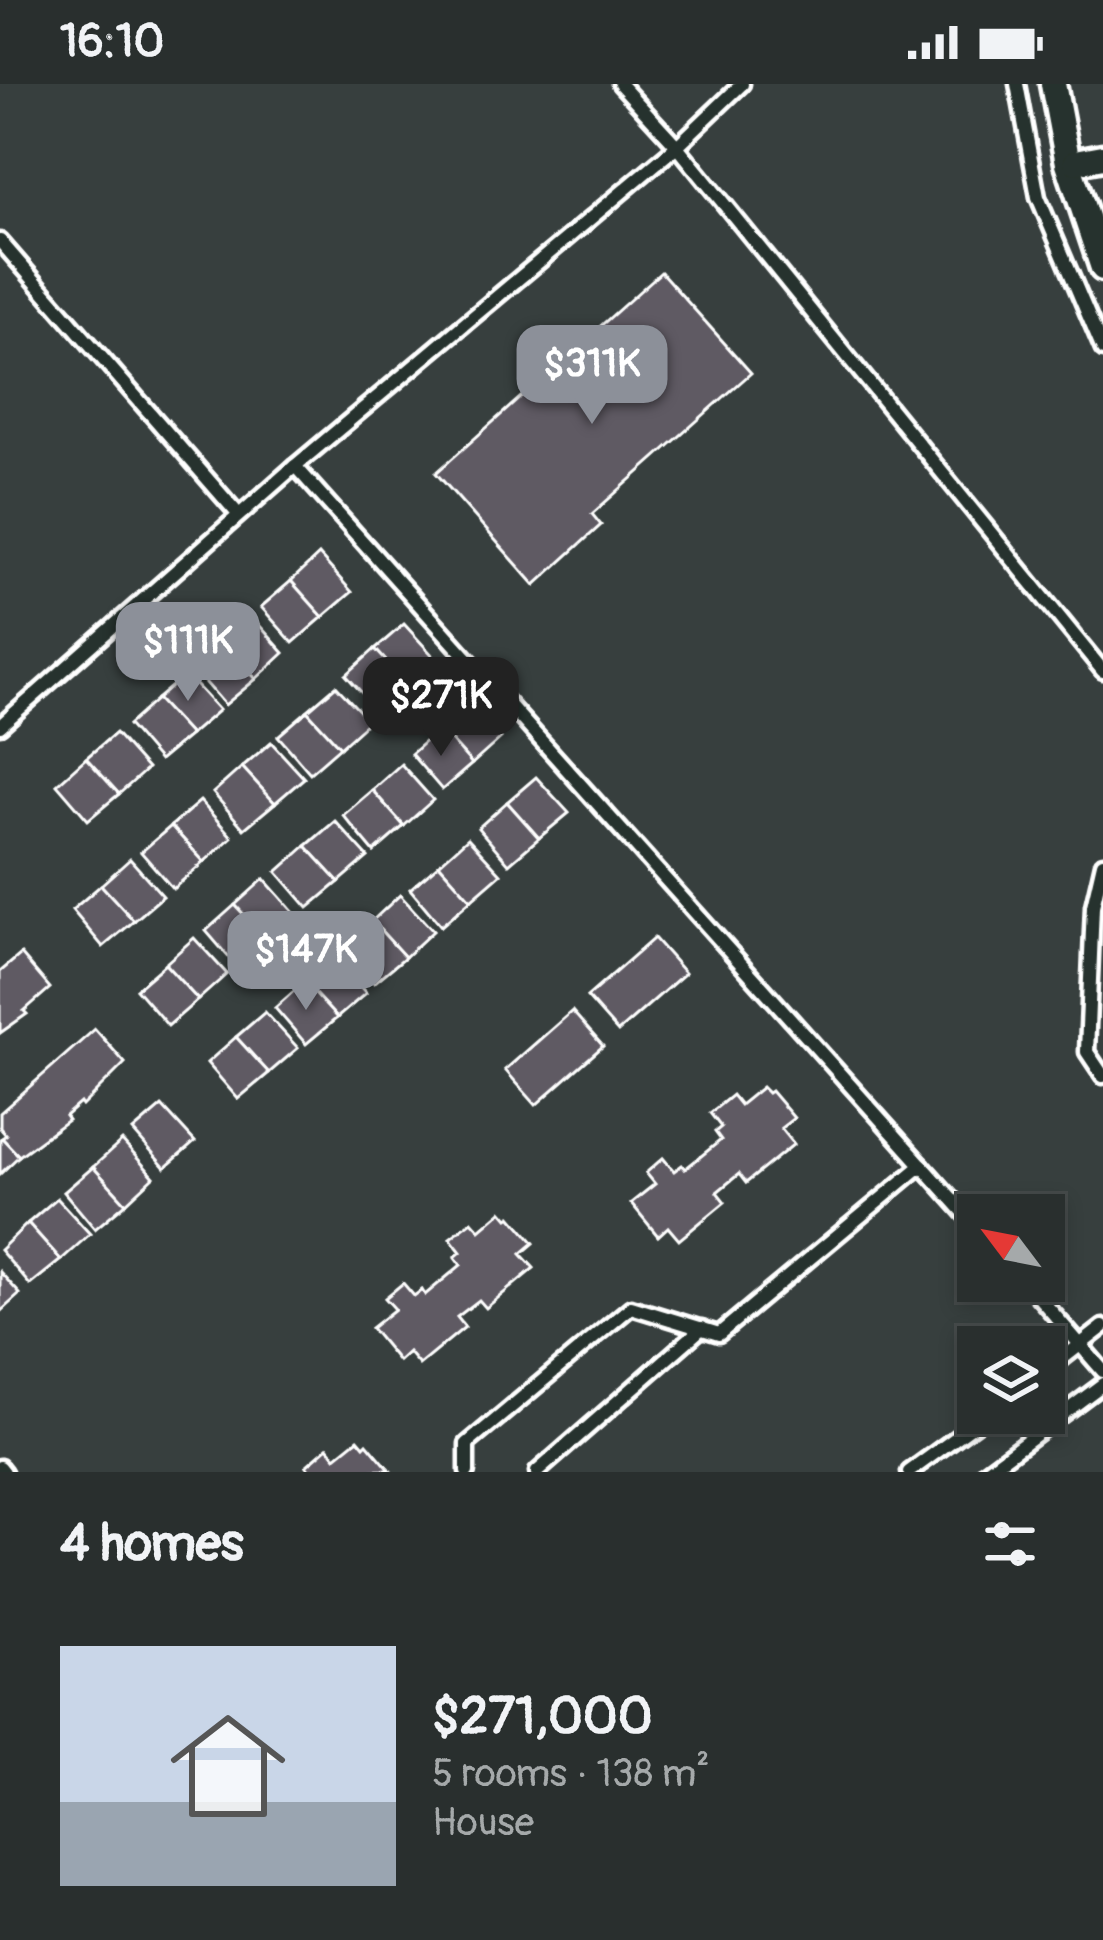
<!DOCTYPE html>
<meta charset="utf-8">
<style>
:root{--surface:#292f2e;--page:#353b3a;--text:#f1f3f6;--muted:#a5a9aa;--line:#454a4a;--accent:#8c9099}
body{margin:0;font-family:Pangolin,sans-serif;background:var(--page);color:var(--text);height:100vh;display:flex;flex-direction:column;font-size:45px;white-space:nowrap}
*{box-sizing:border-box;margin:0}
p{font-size:39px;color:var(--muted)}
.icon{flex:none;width:66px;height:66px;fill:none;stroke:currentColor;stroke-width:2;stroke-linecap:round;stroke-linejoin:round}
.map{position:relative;height:1388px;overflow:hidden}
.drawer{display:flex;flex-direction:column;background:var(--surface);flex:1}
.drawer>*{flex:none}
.needle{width:78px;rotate:302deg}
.fabs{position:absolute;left:957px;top:1110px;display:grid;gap:24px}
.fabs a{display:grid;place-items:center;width:108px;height:108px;border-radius:0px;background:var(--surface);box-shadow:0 6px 18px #0003,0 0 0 3px var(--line);font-size:60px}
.price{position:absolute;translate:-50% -102px;padding:0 27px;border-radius:24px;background:var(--accent);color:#fff;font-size:39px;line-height:78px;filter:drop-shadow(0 3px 6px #0008)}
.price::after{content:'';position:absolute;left:50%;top:72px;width:36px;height:27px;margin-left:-18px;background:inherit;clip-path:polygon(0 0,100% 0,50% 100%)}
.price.on{background:#222;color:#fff}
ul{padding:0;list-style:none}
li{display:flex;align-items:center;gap:36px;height:300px;padding:0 60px}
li+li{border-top:3px solid var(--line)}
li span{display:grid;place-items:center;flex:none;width:336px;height:240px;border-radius:0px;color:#555}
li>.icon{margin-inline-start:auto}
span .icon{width:144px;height:144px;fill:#fffc;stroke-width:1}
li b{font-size:51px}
h2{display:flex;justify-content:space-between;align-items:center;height:144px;padding:0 60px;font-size:51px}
.status{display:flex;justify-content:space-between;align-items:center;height:84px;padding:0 60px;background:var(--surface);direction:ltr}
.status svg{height:33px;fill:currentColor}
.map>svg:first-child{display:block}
</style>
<div class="status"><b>16:10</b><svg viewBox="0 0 49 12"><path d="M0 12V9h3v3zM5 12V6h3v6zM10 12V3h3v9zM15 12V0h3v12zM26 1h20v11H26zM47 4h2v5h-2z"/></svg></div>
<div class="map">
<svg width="1103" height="1388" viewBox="0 0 1103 1388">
<rect width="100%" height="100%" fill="#373f3e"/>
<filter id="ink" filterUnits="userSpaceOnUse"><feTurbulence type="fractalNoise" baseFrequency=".00833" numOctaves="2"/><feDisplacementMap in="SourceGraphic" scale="24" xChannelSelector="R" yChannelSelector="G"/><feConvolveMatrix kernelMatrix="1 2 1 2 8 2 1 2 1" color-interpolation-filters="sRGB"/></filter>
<g filter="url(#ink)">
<g fill="#5f5a64" stroke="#fff" stroke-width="3">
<polygon points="661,188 751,289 592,430 601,441 535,501 436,389"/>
<polygon points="319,471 352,508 323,533 291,497"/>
<polygon points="291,497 323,533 293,559 261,523"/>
<polygon points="252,533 284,569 256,595 222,559"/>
<polygon points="404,540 437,576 408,601 375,565"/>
<polygon points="222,559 256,595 225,621 193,584"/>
<polygon points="375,565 408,601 378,627 346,591"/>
<polygon points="186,590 219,626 190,651 157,615"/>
<polygon points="336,602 369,637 340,663 307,627"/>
<polygon points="157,615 190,651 159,677 128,641"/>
<polygon points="468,619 501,654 472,680 440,644"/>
<polygon points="307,627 340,663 310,689 278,652"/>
<polygon points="440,644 472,680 442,706 411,670"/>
<polygon points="115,649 147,685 119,710 86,674"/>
<polygon points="271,658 304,694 275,719 242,683"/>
<polygon points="86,674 119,710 88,736 57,700"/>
<polygon points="401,680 433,716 404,742 372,706"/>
<polygon points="242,683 275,719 244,745 213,709"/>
<polygon points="536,693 569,729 539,754 507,718"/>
<polygon points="372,706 404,742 374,768 343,731"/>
<polygon points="200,717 232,753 204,778 171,742"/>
<polygon points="507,718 539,754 509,780 478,744"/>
<polygon points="335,737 368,773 339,798 306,762"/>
<polygon points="171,742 204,778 173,805 141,768"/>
<polygon points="468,754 501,790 471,816 439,780"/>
<polygon points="306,762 339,798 308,824 277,788"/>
<polygon points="130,775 163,812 134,837 101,801"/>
<polygon points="439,780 471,816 441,842 410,805"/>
<polygon points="264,795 297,832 268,857 235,821"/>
<polygon points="101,801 134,837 103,863 72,826"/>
<polygon points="400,811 433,847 405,873 372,837"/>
<polygon points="235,821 268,857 237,883 206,847"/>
<polygon points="372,837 405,873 374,899 343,862"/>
<polygon points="194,854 227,890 198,916 165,880"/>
<polygon points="654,854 685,889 618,948 587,913"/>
<polygon points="21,870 50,904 24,927 27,930 0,949 0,888"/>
<polygon points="333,873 366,909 337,934 304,898"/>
<polygon points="165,880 198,916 168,942 136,905"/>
<polygon points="304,898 337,934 306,960 275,924"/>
<polygon points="572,927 603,962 536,1021 505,986"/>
<polygon points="265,928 298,964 269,989 236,953"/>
<polygon points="95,945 125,979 82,1022 80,1019 65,1032 68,1036 19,1072 2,1054 6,1051 0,1044 0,1029"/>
<polygon points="236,953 269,989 238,1015 207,979"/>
<polygon points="762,1003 768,1009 771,1007 794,1034 781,1044 794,1060 746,1099 739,1090 717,1108 725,1118 679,1156 668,1143 658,1152 631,1119 655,1100 646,1089 663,1074 674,1087 682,1081 685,1085 721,1056 715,1048 721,1043 710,1029 732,1011 740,1021"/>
<polygon points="162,1022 195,1058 165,1084 133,1047"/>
<polygon points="2,1054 19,1072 0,1090 0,1055"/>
<polygon points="122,1057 154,1093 126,1119 93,1083"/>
<polygon points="93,1083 126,1119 95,1145 64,1108"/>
<polygon points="57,1114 90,1150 61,1176 28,1139"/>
<polygon points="502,1127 508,1134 511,1132 534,1159 521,1170 534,1184 486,1224 479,1216 457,1233 465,1243 419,1281 408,1268 398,1277 371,1244 395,1225 385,1214 403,1199 414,1212 422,1206 425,1211 461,1181 455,1173 461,1168 450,1154 472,1137 480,1146"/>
<polygon points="28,1139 61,1176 30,1201 0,1166"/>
<polygon points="0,1188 20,1210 0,1228"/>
<polygon points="358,1355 364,1362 367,1359 390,1386 311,1388 306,1382 328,1363 336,1373"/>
</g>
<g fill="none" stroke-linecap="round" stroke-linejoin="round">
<g stroke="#fff" stroke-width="21">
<g id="lane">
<polyline points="620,0 677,62 1103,587"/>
<polyline points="1017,0 1038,113 1103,266"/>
<polyline points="0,157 238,430"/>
<polyline points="295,382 978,1144"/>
<polyline points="0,642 295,382 677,62 742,0"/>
<polyline points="1103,779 1093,822 1087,968 1103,992"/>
<polyline points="1025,1197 1103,1287"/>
<polyline points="1044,1289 1103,1243"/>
<polyline points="0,1383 4,1388"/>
<polyline points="467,1388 467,1360 631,1223 719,1250 922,1081"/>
<polyline points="537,1388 702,1244"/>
<polyline points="909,1388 990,1329"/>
<polyline points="985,1388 1103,1300"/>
</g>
</g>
<g stroke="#fff" stroke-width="33">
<g id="street">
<polyline points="1053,0 1068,79 1103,184"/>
<polyline points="1076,78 1103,73"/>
</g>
</g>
<use href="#lane" stroke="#26332d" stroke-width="12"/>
<use href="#street" stroke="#26332d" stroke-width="24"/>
</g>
</g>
</svg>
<div class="fabs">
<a><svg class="needle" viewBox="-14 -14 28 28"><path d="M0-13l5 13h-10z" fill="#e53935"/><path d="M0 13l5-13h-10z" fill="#a5a9aa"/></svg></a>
<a><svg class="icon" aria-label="layers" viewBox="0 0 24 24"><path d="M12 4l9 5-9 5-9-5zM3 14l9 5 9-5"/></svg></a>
</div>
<b class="price" style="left:592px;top:343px">$311K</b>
<b class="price" style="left:188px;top:620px">$111K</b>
<b class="price on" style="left:441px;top:675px">$271K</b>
<b class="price" style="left:306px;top:929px">$147K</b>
</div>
<section class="drawer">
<h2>4 homes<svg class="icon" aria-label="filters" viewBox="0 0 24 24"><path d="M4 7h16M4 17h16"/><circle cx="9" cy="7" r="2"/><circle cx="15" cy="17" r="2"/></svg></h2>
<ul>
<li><span style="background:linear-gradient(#c9d6e8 65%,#9aa5b1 0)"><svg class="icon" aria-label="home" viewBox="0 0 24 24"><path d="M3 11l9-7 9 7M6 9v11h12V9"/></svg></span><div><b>$271,000</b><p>5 rooms · 138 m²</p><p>House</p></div></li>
</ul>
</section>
